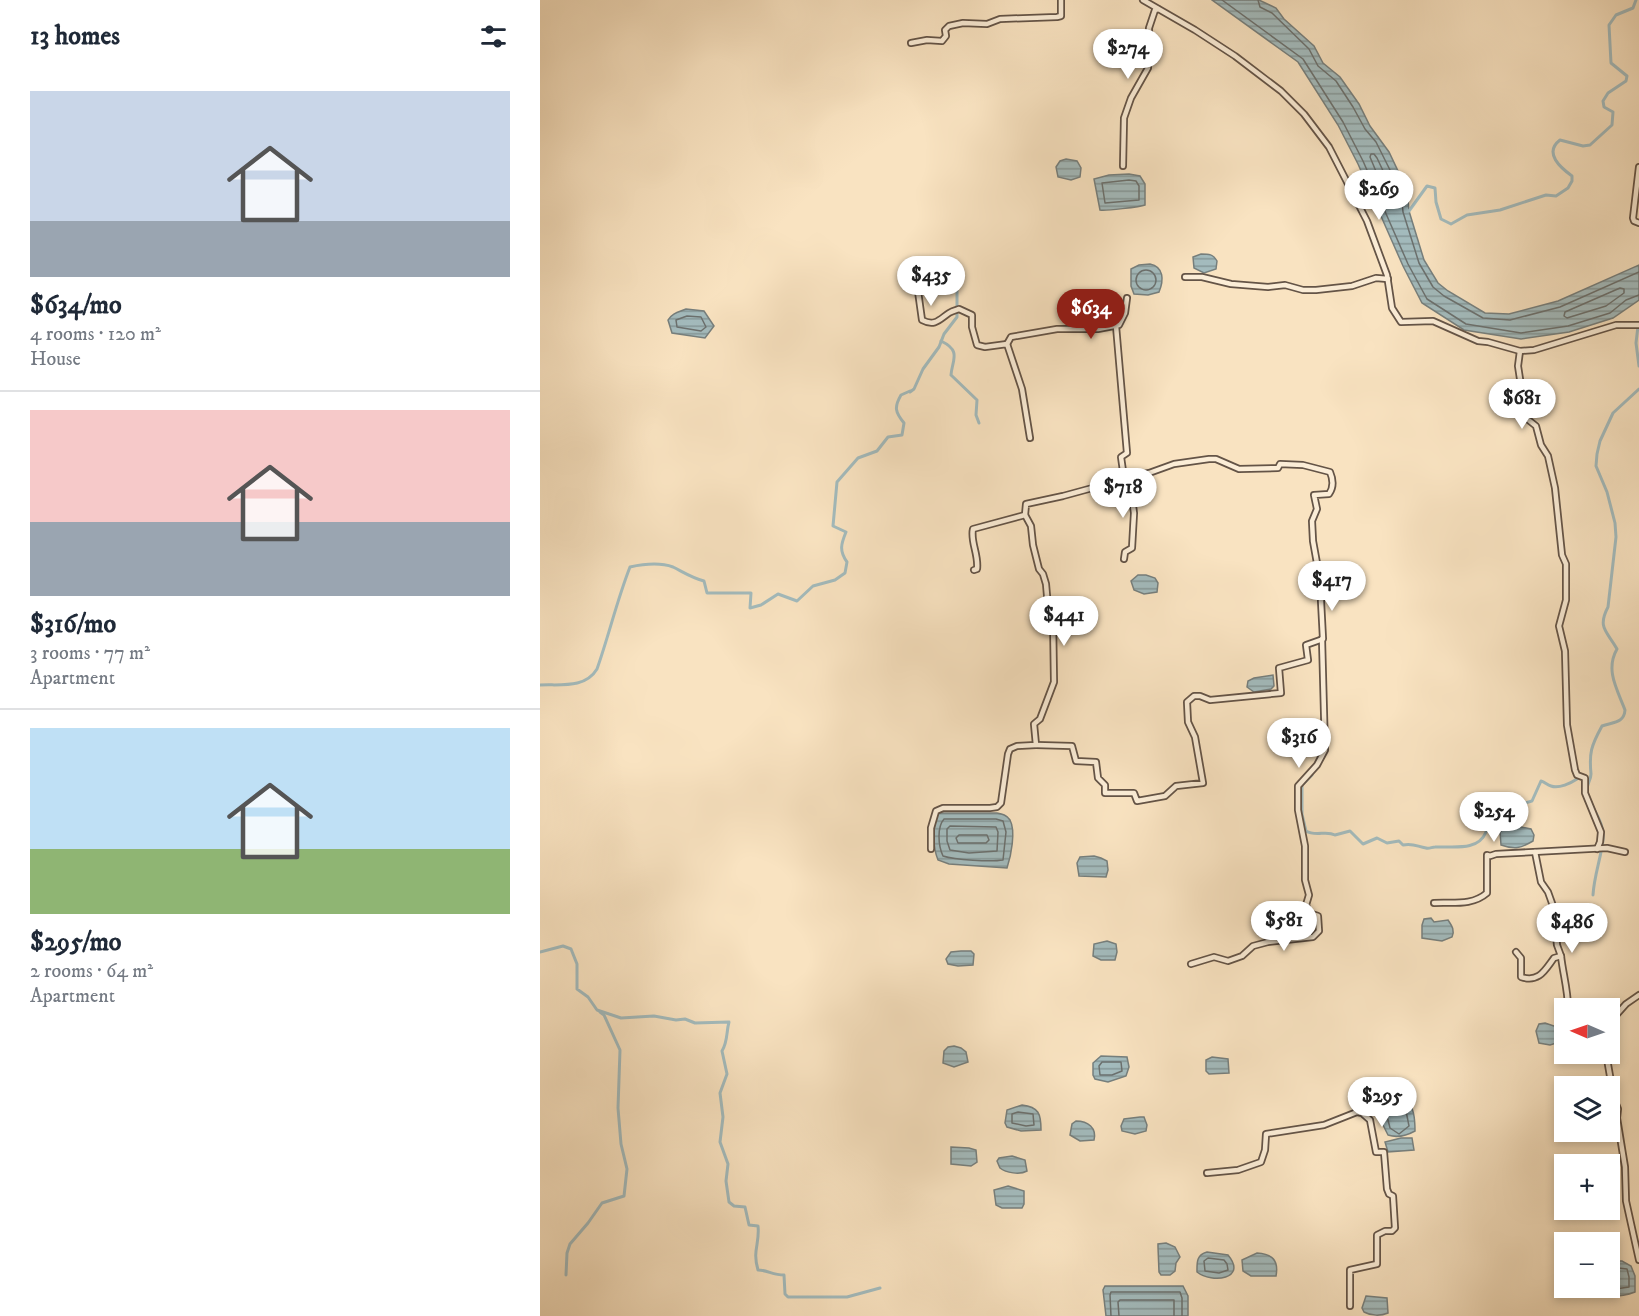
<!DOCTYPE html>
<meta charset="utf-8">
<style>
:root{--surface:#fff;--page:#f6f6f7;--text:#1f2937;--muted:#747a83;--line:#e0e1e3;--accent:#8f2418}
body{margin:0;font-family:"IM FELL DW Pica",serif;background:var(--page);color:var(--text);height:100vh;display:flex;flex-direction:column;font-size:22px;white-space:nowrap}
*{box-sizing:border-box;margin:0}
p{font-size:20px;color:var(--muted)}
.icon{flex:none;width:33px;height:33px;fill:none;stroke:currentColor;stroke-width:2;stroke-linecap:round;stroke-linejoin:round}
.map{position:relative;flex:1;overflow:hidden}
.drawer{display:flex;flex-direction:column;background:var(--surface);width:540px}
.drawer>*{flex:none}
.needle{width:39px;rotate:272deg}
.buttons{position:absolute;left:1014px;top:998px;display:grid;gap:12px}
.buttons a{display:grid;place-items:center;width:66px;height:66px;border-radius:0px;background:var(--surface);box-shadow:0 3px 9px #0003;font-size:30px}
.price{position:absolute;translate:-50% -51px;padding:0 14px;border-radius:21px;background:#fff;color:#222;font-size:20px;line-height:39px;filter:drop-shadow(0 2px 3px #0008)}
.price::after{content:'';position:absolute;left:50%;top:36px;width:18px;height:14px;margin-left:-9px;background:inherit;clip-path:polygon(0 0,100% 0,50% 100%)}
.price.active{background:var(--accent);color:#fff}
ul{padding:0;list-style:none}
li{display:grid;align-content:center;gap:12px;height:318px;padding:0 30px}
li+li{border-top:2px solid var(--line)}
li span{display:grid;place-items:center;height:186px;border-radius:0px;color:#555}
li>.icon{margin-inline-start:auto}
span .icon{width:108px;height:108px;fill:#fffc;stroke-width:1}
li b{font-size:26px}
h2{display:flex;justify-content:space-between;align-items:center;height:72px;padding:0 30px;font-size:26px}
main{display:flex;flex:1;min-height:0}
.map>svg:first-child{display:block}
</style>
<main>
<section class="drawer">
<h2>13 homes<svg class="icon" aria-label="filters" viewBox="0 0 24 24"><path d="M4 7h16M4 17h16"/><circle cx="9" cy="7" r="2"/><circle cx="15" cy="17" r="2"/></svg></h2>
<ul>
<li><span style="background:linear-gradient(#c9d6e8 70%,#9aa5b1 0)"><svg class="icon" aria-label="home" viewBox="0 0 24 24"><path d="M3 11l9-7 9 7M6 9v11h12V9"/></svg></span><div><b>$634/mo</b><p>4 rooms · 120 m²</p><p>House</p></div></li>
<li><span style="background:linear-gradient(#f6c9c9 60%,#9aa5b1 0)"><svg class="icon" aria-label="home" viewBox="0 0 24 24"><path d="M3 11l9-7 9 7M6 9v11h12V9"/></svg></span><div><b>$316/mo</b><p>3 rooms · 77 m²</p><p>Apartment</p></div></li>
<li><span style="background:linear-gradient(#bfe0f5 65%,#8fb573 0)"><svg class="icon" aria-label="home" viewBox="0 0 24 24"><path d="M3 11l9-7 9 7M6 9v11h12V9"/></svg></span><div><b>$295/mo</b><p>2 rooms · 64 m²</p><p>Apartment</p></div></li>
</ul>
</section>
<div class="map">
<svg width="1099" height="1316" viewBox="0 0 1099 1316">
<defs>
<pattern id="water-rules" width="6" height="5" patternUnits="userSpaceOnUse" patternTransform="scale(1.5)"><rect width="6" height="5" fill="#a3bbbd"/><path d="M0 2.5h6" fill="none" stroke="#859899"/></pattern>
</defs>
<rect width="100%" height="100%" fill="#f9e3c1"/>
<filter id="stains"><feTurbulence type="fractalNoise" baseFrequency=".00333" numOctaves="4"/><feColorMatrix values="0 0 0 0 .2 0 0 0 0 .09 0 0 0 0 .02 0 0 0 .5 -.17"/></filter>
<radialGradient id="worn" r=".72"><stop offset=".6" stop-color="#630" stop-opacity="0"/><stop offset="1" stop-color="#630" stop-opacity=".3"/></radialGradient>
<g fill="url(#water-rules)" stroke="#767f7d" stroke-width="1.5">
<polygon points="672,0 719,0 736,8 744,19 774,46 783,63 800,77 819,104 830,126 849,152 867,190 869,211 884,260 898,283 908,291 945,313 969,314 1018,301 1099,265 1099,300 1073,318 1029,332 981,339 924,330 882,303 863,266 818,164 798,125 758,62"/>
<polygon points="526,159 537,161 541,168 540,177 531,180 518,177 516,167 520,161"/>
<path d="M589,174L600,176L605,184V205C600,207 565,211 560,210L554,179L569,175Z"/>
<path d="M661,254C669,254 673,254 677,261L676,269L664,273L654,268L653,257Z"/>
<path d="M610,264C624,267 624,280 619,292L608,295L594,294L591,286V269L599,265Z"/>
<path d="M146,309L164,311L174,326L165,338L132,333L128,320C132,313 139,312 146,309Z"/>
<polygon points="598,575 606,575 615,578 618,583 617,592 604,594 594,590 591,581"/>
<polygon points="733,675 734,686 731,689 714,692 707,687 708,681 714,678"/>
<path d="M397,813H457C462,814 467,815 470,820C476,831 471,856 467,868L409,864L398,860C392,845 393,829 397,813Z"/>
<path d="M976,826L991,829L994,835L993,841C981,848 975,850 961,845L960,832L963,829Z"/>
<polygon points="554,856 561,858 567,861 568,870 566,877 539,876 537,863 540,857"/>
<path d="M891,918L894,922L908,920C912,926 915,930 912,937L902,941L882,938V925L884,919Z"/>
<polygon points="567,941 576,944 577,952 575,960 561,960 553,956 554,944"/>
<polygon points="421,951 431,951 434,954 433,965 418,966 408,964 406,959 411,952"/>
<polygon points="1005,1023 1020,1028 1024,1037 1023,1041 1010,1045 999,1043 996,1031 999,1024"/>
<polygon points="414,1046 421,1048 426,1052 428,1062 414,1067 403,1063 404,1051 408,1047"/>
<polygon points="561,1056 587,1057 589,1067 586,1076 568,1082 555,1079 553,1075 553,1063"/>
<polygon points="672,1057 688,1059 689,1073 669,1074 666,1071 666,1060"/>
<path d="M865,1097C874,1106 875,1119 875,1131C866,1136 857,1138 848,1135L841,1121V1107L855,1100Z"/>
<path d="M482,1105C499,1107 501,1114 501,1130L481,1131L467,1127L465,1123L467,1110Z"/>
<polygon points="600,1117 604,1117 607,1125 606,1131 595,1134 582,1131 581,1126 584,1119"/>
<path d="M536,1121C548,1121 557,1128 554,1140L540,1141L530,1135L532,1124Z"/>
<polygon points="861,1138 872,1138 874,1150 848,1152 845,1142"/>
<polygon points="411,1147 429,1148 436,1150 437,1162 431,1166 411,1164"/>
<path d="M472,1156L485,1160L487,1171C480,1175 466,1173 460,1168L457,1161L459,1158Z"/>
<polygon points="468,1186 484,1191 484,1204 482,1208 462,1208 456,1205 454,1190"/>
<polygon points="626,1243 635,1247 640,1257 636,1263 635,1271 630,1275 621,1275 619,1272 618,1247 618,1244"/>
<path d="M667,1252L688,1255C708,1279 672,1284 657,1272C657,1263 656,1255 667,1252Z"/>
<path d="M717,1253C732,1254 739,1260 736,1276H711L703,1271L702,1260Z"/>
<path d="M1070,1261H1082L1091,1266L1095,1276V1292C1082,1297 1059,1299 1048,1290L1047,1287H1070Z"/>
<polygon points="565,1286 643,1286 648,1296 648,1316 566,1316 563,1290"/>
<path d="M826,1296L847,1298L848,1313C841,1316 831,1316 824,1312L822,1308Z"/>
</g>
<g fill="none" stroke-linecap="round" stroke-linejoin="round">
<g stroke="#6b706e" stroke-width="1.5">
<polyline points="682,0 763,59 803,122 823,161 868,264 887,299 926,324 981,333 1028,326 1070,313 1086,300 1099,295"/>
<polyline points="718,0 720,7 732,13 769,49 778,66 796,81 813,107 825,129 836,142 861,192 863,212 879,263 893,287 904,296 943,318 970,320 1020,307 1099,272"/>
<polygon points="831,154 834,154 837,158 854,194 852,201 848,200 830,157"/>
<polygon points="589,180 596,181 599,186 599,200 565,203 562,183"/>
<circle cx="606" cy="280" r="10"/>
<polygon points="1080,288 1084,289 1084,293 1066,306 1027,318 1024,316 1025,312"/>
<polygon points="147,316 161,317 166,327 161,331 137,327 136,320"/>
<path d="M404,819H456L463,821L466,832L463,860C451,862 415,860 403,856C398,845 397,827 404,819Z"/>
<polygon points="410,826 456,827 458,832 457,851 429,853 410,850 407,841 407,829"/>
<polygon points="419,835 447,835 449,840 446,843 418,843 416,838"/>
<polygon points="562,1062 581,1062 582,1071 572,1075 560,1075 559,1066"/>
<polygon points="862,1104 865,1106 869,1126 859,1134 850,1128 846,1112 850,1109"/>
<polygon points="478,1112 493,1114 494,1125 486,1126 472,1123 472,1114"/>
<polygon points="668,1258 684,1260 687,1264 688,1270 679,1273 665,1271 664,1261"/>
<polyline points="1053,1287 1069,1290 1089,1287 1089,1277 1087,1269 1070,1267"/>
<polyline points="571,1316 570,1295 571,1292 640,1292 642,1298 642,1316"/>
<polyline points="579,1316 578,1302 580,1300 634,1300 634,1316"/>
</g>
<g stroke="#a3bbbd" stroke-width="3">
<path d="M869,211L887,186L895,188L896,202L901,219L911,224L927,215L960,210L1006,195L1016,196L1028,188L1032,181V176C1021,168 1003,153 1020,140L1043,146L1050,145L1072,125L1073,112L1064,107L1063,101L1068,93L1086,81L1087,76L1071,63L1069,25L1076,15L1093,8L1096,0"/>
<polyline points="1098,326 1096,343 1099,366"/>
<path d="M401,341C422,351 412,360 411,375L437,400L436,415L439,423"/>
<polyline points="370,392 374,389 383,369 399,347 404,334 417,317 417,291"/>
<path d="M0,685C20,684 45,689 57,669C69,635 77,600 90,567C104,564 119,562 133,567C143,572 152,578 164,581L167,593H211L210,608L221,605L238,594L257,601L273,586L295,580L305,573L307,562C299,551 301,544 306,532L293,526L297,482L318,458L337,451L348,437L362,435L364,423C355,412 354,407 361,395L370,391"/>
<path d="M772,775L762,785V814L766,831C776,837 786,830 795,835L810,831L823,844L837,838L847,843L859,841L863,845C873,843 876,846 886,848C889,849 892,847 895,847C912,846 938,852 946,832C948,825 950,820 948,813L992,801L1001,781C1005,782 1007,785 1011,786C1019,789 1031,783 1037,779"/>
<path d="M1053,895C1054,876 1061,858 1063,840C1065,821 1051,809 1047,792C1046,785 1051,780 1051,774C1049,753 1051,746 1062,726C1072,722 1084,724 1085,710C1077,689 1065,670 1077,649C1067,631 1057,628 1068,607L1076,537L1075,523L1067,492L1056,466L1057,454L1060,441L1073,413L1099,389"/>
<path d="M0,952L23,946L31,949L37,964V989L48,997L57,1010L81,1018L114,1016L136,1020L145,1019L155,1023L189,1022C186,1033 188,1041 182,1051L187,1074L180,1093L183,1117L180,1142L188,1164L186,1181L189,1202L194,1206L205,1207L209,1225L218,1226C220,1244 212,1250 218,1270C227,1270 233,1275 244,1275L245,1294L248,1297H307L340,1288"/>
<polyline points="26,1275 27,1253 30,1244 48,1223 62,1203 84,1196 87,1169 81,1144 78,1108 80,1050 64,1015 60,1012"/>
</g>
<g stroke="#645447" stroke-width="8">
<g id="minor">
<polyline points="603,0 655,30 695,56 741,91 764,114 789,147 827,221 847,275 852,308 861,322 893,321 938,341 948,342 980,351 994,350 1076,325 1099,325"/>
<polyline points="371,43 387,40 402,41 406,36 405,30 409,26 423,23 447,24 460,19 517,17 521,16 521,0"/>
<polyline points="583,166 584,118 591,98 608,68 609,28 615,10 618,9"/>
<polyline points="1099,167 1093,218 1094,221 1099,223"/>
<path d="M376,277L382,320C395,327 400,319 409,313C412,311 416,310 419,309L432,315V327L437,345L445,347L467,344L482,389L490,438"/>
<polyline points="645,277 662,277 691,284 728,287 745,285 763,290 776,290 812,286 836,278 848,279"/>
<polyline points="576,326 587,453 581,457 584,478"/>
<polyline points="467,344 471,337 517,329 558,329 579,325 585,313 587,298"/>
<polyline points="980,351 978,366 986,418 996,426 1001,445 1008,456 1015,488 1022,555 1026,564 1026,600 1019,626 1025,651 1027,725 1035,770 1037,775 1045,778 1045,793 1061,832 1060,842 1057,849"/>
<path d="M485,515L486,504L523,496L556,487L568,481L609,473L634,464L669,459H676L699,469L738,468L740,464L763,465L790,472C793,479 794,487 789,494L774,495L777,509L772,521L773,541L782,591L781,601L783,639L766,645L768,660L739,668L741,693L670,700L660,696H654L647,702L648,722L655,737L663,783L636,786L625,796L597,801L594,793H565V785L558,778L556,762L536,761L532,746L496,745"/>
<polyline points="584,559 585,552 592,548 594,513 589,477"/>
<path d="M391,849V828L396,811L403,808H450L457,807L461,803L468,754L470,749L477,746L496,745L494,724L500,719L514,682L513,618L508,607L506,584L503,574L499,569L493,545L491,526L485,515L433,529C430,541 439,555 437,569L434,570"/>
<path d="M894,903C913,902 932,906 947,893V855L950,856L956,854L1067,848L1085,852"/>
<path d="M976,952L981,958V977C999,983 1005,970 1014,958L1021,956L1017,945L1013,906L1008,892L1001,882L995,852"/>
<path d="M1021,956C1023,974 1028,990 1028,1008"/>
<polyline points="651,964 674,957 688,961 702,956 713,946 728,942 773,937 779,931 778,916 769,913 766,905 769,895 765,880 765,846 758,810 758,786 777,765 785,750 782,639"/>
<polyline points="1070,1022 1086,1004 1099,995"/>
<polyline points="1066,1053 1074,1099 1078,1109 1077,1118 1085,1167 1086,1201 1099,1260"/>
<polyline points="667,1173 698,1170 721,1162 725,1150 726,1134 784,1125 817,1112 822,1113 830,1120 836,1152 844,1152 847,1189 849,1194 853,1196 855,1228 852,1231 845,1231 837,1235 837,1264 810,1270 810,1306"/>
</g>
</g>
<use href="#minor" stroke="#fbedd7" stroke-width="4.5"/>
</g>
<rect width="100%" height="100%" filter="url(#stains)"/>
<rect width="100%" height="100%" fill="url(#worn)"/>
</svg>
<div class="buttons">
<a><svg class="needle" viewBox="-14 -14 28 28"><path d="M0-13l5 13h-10z" fill="#e53935"/><path d="M0 13l5-13h-10z" fill="#747a83"/></svg></a>
<a><svg class="icon" aria-label="layers" viewBox="0 0 24 24"><path d="M12 4l9 5-9 5-9-5zM3 14l9 5 9-5"/></svg></a>
<a>+</a>
<a>−</a>
</div>
<b class="price" style="left:588px;top:80px">$274</b>
<b class="price" style="left:839px;top:221px">$269</b>
<b class="price" style="left:391px;top:307px">$435</b>
<b class="price active" style="left:551px;top:340px">$634</b>
<b class="price" style="left:982px;top:430px">$681</b>
<b class="price" style="left:583px;top:519px">$718</b>
<b class="price" style="left:792px;top:612px">$417</b>
<b class="price" style="left:524px;top:647px">$441</b>
<b class="price" style="left:759px;top:769px">$316</b>
<b class="price" style="left:954px;top:843px">$254</b>
<b class="price" style="left:744px;top:952px">$581</b>
<b class="price" style="left:1032px;top:954px">$486</b>
<b class="price" style="left:842px;top:1128px">$295</b>
</div>
</main>
